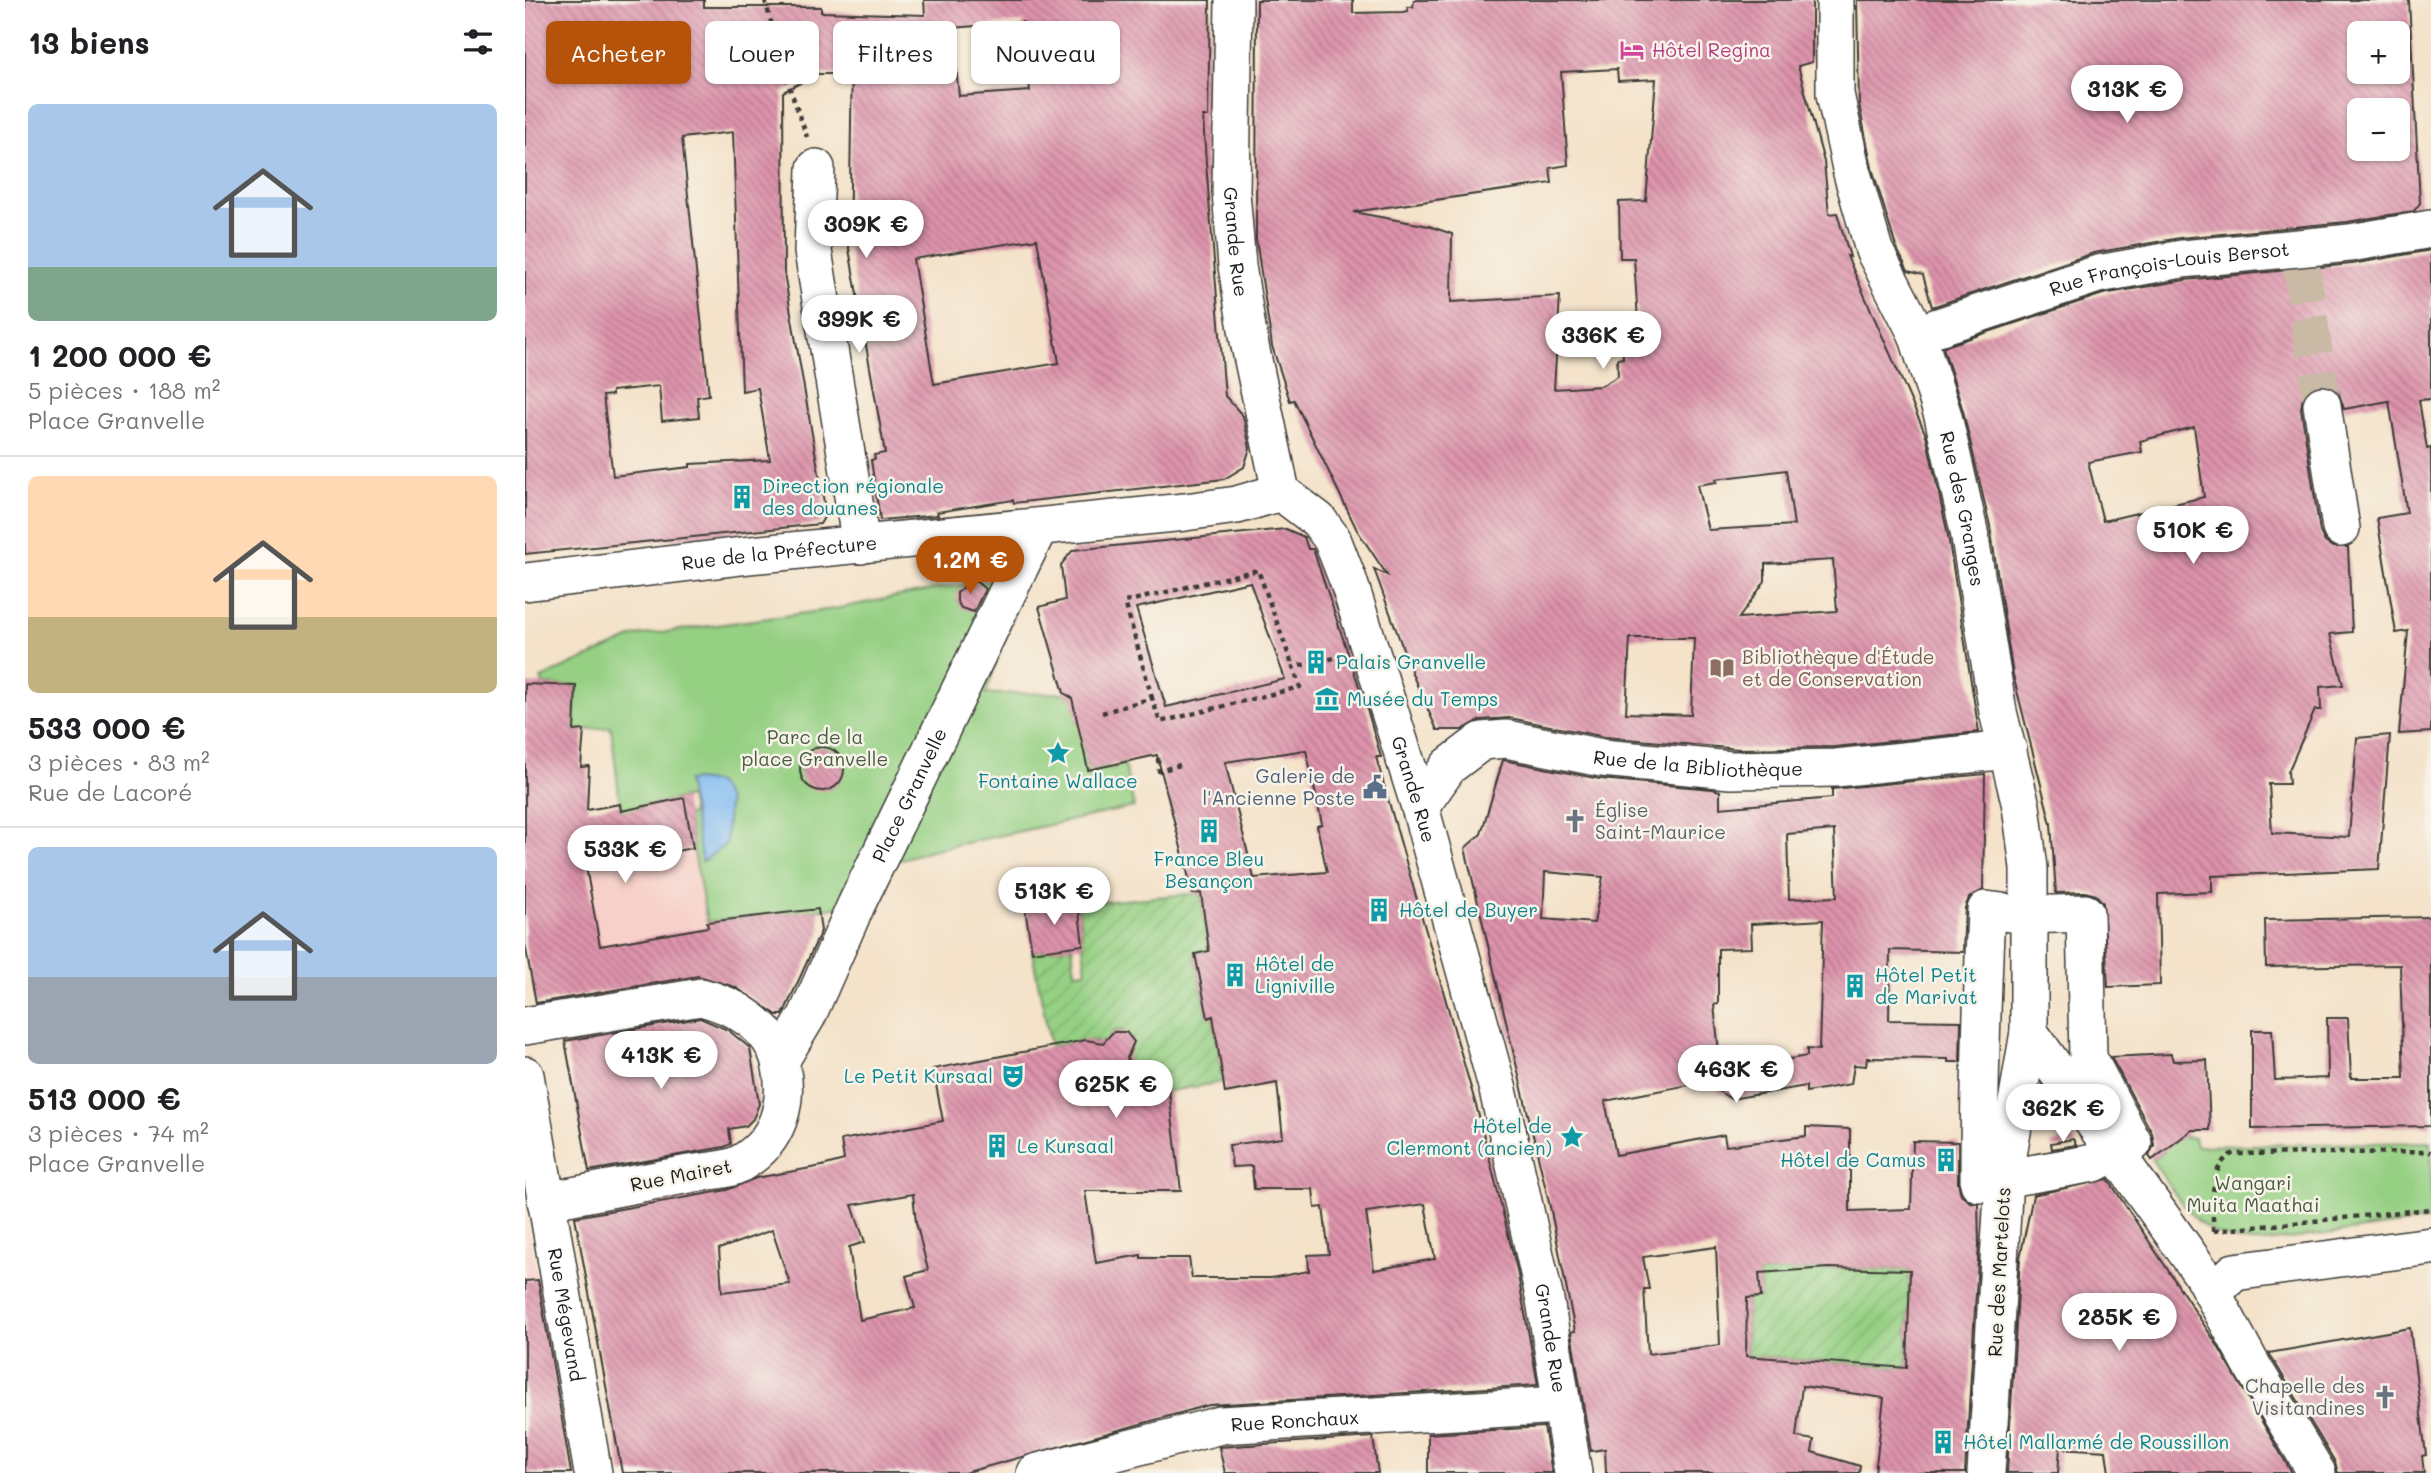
<!DOCTYPE html>
<html lang="fr">
<meta charset="utf-8">
<style>
:root{--surface:#fff;--page:#f6f6f6;--text:#202124;--muted:#757577;--line:#e0e0e0;--accent:#b45309}
body{margin:0;font-family:Mali,sans-serif;background:var(--page);color:var(--text);height:100vh;display:flex;flex-direction:column;font-size:26px;white-space:nowrap}
*{box-sizing:border-box;margin:0}
p{font-size:23px;color:var(--muted)}
.icon{flex:none;width:38px;height:38px;fill:none;stroke:currentColor;stroke-width:2;stroke-linecap:round;stroke-linejoin:round}
.map{position:relative;flex:1;overflow:hidden}
.drawer{display:flex;flex-direction:column;background:var(--surface);width:525px}
.drawer>*{flex:none}
.banner{position:absolute;left:21px;top:21px;width:665px;height:63px;display:flex;gap:14px}
.buttons{position:absolute;left:1822px;top:21px;display:grid;gap:14px}
.buttons a{display:grid;place-items:center;width:63px;height:63px;border-radius:10px;background:var(--surface);box-shadow:0 2px 5px #0004;font-size:35px}
.price{position:absolute;translate:-50% -60px;padding:0 16px;border-radius:24px;background:#fff;color:#222;font-size:23px;line-height:46px;filter:drop-shadow(0 2px 4px #0008)}
.price::after{content:'';position:absolute;left:50%;top:42px;width:21px;height:16px;margin-left:-10px;background:inherit;clip-path:polygon(0 0,100% 0,50% 100%)}
.price.active{background:var(--accent);color:#fff}
ul{padding:0;list-style:none}
li{display:grid;align-content:center;gap:14px;height:371px;padding:0 28px}
li+li{border-top:2px solid var(--line)}
li span{display:grid;place-items:center;height:217px;border-radius:10px;color:#555}
li>.icon{margin-inline-start:auto}
span .icon{width:126px;height:126px;fill:#fffc;stroke-width:1}
li b{font-size:30px}
h2{display:flex;justify-content:space-between;align-items:center;height:84px;padding:0 28px;font-size:30px}
.chip{padding:0 24px;border-radius:10px;background:var(--surface);box-shadow:0 2px 5px #0004;font-size:24px;line-height:63px}
.chip.active{background:var(--accent);color:#fff}
main{display:flex;flex:1;min-height:0}
.map>svg:first-child{display:block}
</style>
<main>
<section class="drawer">
<h2>13 biens<svg class="icon" aria-label="filters" viewBox="0 0 24 24"><path d="M4 7h16M4 17h16"/><circle cx="9" cy="7" r="2"/><circle cx="15" cy="17" r="2"/></svg></h2>
<ul>
<li><span style="background:linear-gradient(#a9c7e8 75%,#7fa58c 0)"><svg class="icon" aria-label="home" viewBox="0 0 24 24"><path d="M3 11l9-7 9 7M6 9v11h12V9"/></svg></span><div><b>1 200 000 €</b><p>5 pièces · 188 m²</p><p>Place Granvelle</p></div></li>
<li><span style="background:linear-gradient(#ffd9b3 65%,#c2b280 0)"><svg class="icon" aria-label="home" viewBox="0 0 24 24"><path d="M3 11l9-7 9 7M6 9v11h12V9"/></svg></span><div><b>533 000 €</b><p>3 pièces · 83 m²</p><p>Rue de Lacoré</p></div></li>
<li><span style="background:linear-gradient(#a9c7e8 60%,#9aa5b1 0)"><svg class="icon" aria-label="home" viewBox="0 0 24 24"><path d="M3 11l9-7 9 7M6 9v11h12V9"/></svg></span><div><b>513 000 €</b><p>3 pièces · 74 m²</p><p>Place Granvelle</p></div></li>
</ul>
</section>
<div class="map">
<svg width="1906" height="1473" viewBox="0 0 1906 1473">
<defs>
<pattern id="garden-furrows" width="10" height="10" patternUnits="userSpaceOnUse" patternTransform="scale(1.75)"><rect width="10" height="10" fill="#95d083"/><path d="M-1 1l2-2M0 10L10 0M9 11l2-2" fill="none" stroke="#80b271"/></pattern>
<pattern id="building-back-hatch" width="6" height="6" patternUnits="userSpaceOnUse" patternTransform="scale(1.75)"><rect width="6" height="6" fill="#dd93ab"/><path d="M-1 5l2 2M0 0l6 6M5-1l2 2" fill="none" stroke="#b2778a"/></pattern>
</defs>
<rect width="100%" height="100%" fill="#f7f3e8"/>
<filter id="ink" filterUnits="userSpaceOnUse"><feTurbulence type="fractalNoise" baseFrequency=".0143" numOctaves="2"/><feDisplacementMap in="SourceGraphic" scale="14" xChannelSelector="R" yChannelSelector="G"/><feConvolveMatrix kernelMatrix="1 2 1 2 8 2 1 2 1" color-interpolation-filters="sRGB"/></filter>
<filter id="wash" filterUnits="userSpaceOnUse"><feTurbulence type="fractalNoise" baseFrequency=".00686" numOctaves="4" result="noise"/><feDisplacementMap in="SourceGraphic" scale="28" xChannelSelector="R" yChannelSelector="G"/><feGaussianBlur stdDeviation="1.57" result="paint"/><feColorMatrix in="noise" values="0 0 0 0 0 0 0 0 0 0 0 0 0 0 0 0 0 1.4 0 .05"/><feComposite in="paint" operator="in"/></filter>
<g filter="url(#wash)">
<rect width="100%" height="100%" fill="#f4e2c9"/>
<g fill="#f7d0c9">
<polygon points="162,815 182,922 183,927 179,927 183,945 7,979 0,890 74,864"/>
<polygon points="0,1210 21,1329 0,1332"/>
</g>
<g fill="#95d083" stroke="#587650" stroke-width="2">
<polygon points="500,576 461,694 539,693 549,699 564,775 567,774 567,770 581,766 585,770 599,762 609,807 402,851 361,864 331,905 182,922 162,815 167,814 164,797 113,807 98,829 86,727 49,731 51,686 18,685 16,678 111,636 309,609 410,589"/>
<path d="M1631,1136L1669,1138L1671,1146L1906,1142V1220L1741,1242C1676,1245 1660,1208 1627,1160L1640,1151Z"/>
</g>
<g fill="url(#garden-furrows)" stroke="#587650" stroke-width="2">
<polygon points="676,893 684,951 670,954 683,1017 688,1016 698,1082 614,1096 611,1076 601,1057 607,1040 597,1030 588,1032 580,1043 561,1040 526,1047 507,952 547,946 550,972 561,971 553,904"/>
<polygon points="1303,1268 1385,1270 1382,1368 1221,1356 1222,1298 1236,1297 1234,1273"/>
</g>
<polygon fill="#80bcf2" stroke="#4e6c87" stroke-width="2" points="170,780 192,783 203,801 201,844 177,862 162,781"/>
<g id="blocks">
<g fill="url(#building-back-hatch)" fill-rule="evenodd">
<path d="M0,0H179V7H296V12L400,15L399,0H685L683,117H678L681,163L700,396L718,416L725,448L719,467L699,479L489,503L488,500L412,512L413,515L355,520L346,460L350,459L349,455L360,453L324,249L327,60L316,74H292L258,92L259,273L301,514L295,524L0,554ZM498,22L505,91L434,96L427,28ZM208,132L217,391L233,388L245,460L165,464V467L88,476L78,396L87,395V391L134,386L137,421L174,417L172,397L184,395L157,138ZM512,239L534,363L409,384L388,259Z"/>
<path d="M732,0H828V13L878,12L883,11V7H888L889,0H1287V62L1273,66L1299,162L1304,214L1312,213L1325,257L1322,256L1401,435L1423,535L1454,732L1310,747L1214,749L1080,737L985,718L955,720L937,730H912L888,676L849,569L862,575L832,530L769,400L765,401L747,346L731,239ZM1092,69L1093,81L1131,79L1121,201L1094,202L1095,258H1109L1114,337L1097,338L1098,358L1092,359L1093,376L1076,386L1029,389L1035,296L926,302L927,234L904,226L828,212L1027,183L1025,168L1043,165L1036,72ZM1261,470L1269,525L1183,530L1172,485L1192,482L1191,479ZM1308,560L1312,611L1214,618L1240,581V564ZM1105,638H1169L1166,715L1101,713Z"/>
<path d="M1332,0H1884L1895,203L1889,211L1822,222L1655,238L1569,253L1407,307L1398,275L1383,271L1371,247L1347,168L1334,104ZM1834,33H1872V72H1834ZM1834,110H1872V149H1834Z"/>
<path d="M1906,250V399L1894,400L1902,449L1906,448V732L1874,734L1883,631L1871,633L1852,518L1882,513L1864,401L1819,409L1813,391L1804,385L1793,384L1784,388L1778,397L1776,408L1795,532L1800,542L1808,547H1823L1827,632L1805,634L1818,685L1795,687L1796,710H1790L1763,772L1764,784H1744L1747,833L1824,837L1832,738L1865,735L1854,869L1687,876V892L1633,894L1635,985L1583,987L1578,903L1571,895L1560,892L1531,893L1526,824L1488,675L1465,526L1438,411L1418,347L1578,294L1660,280L1827,264ZM1669,427L1679,497L1578,521L1563,462L1617,452L1615,441Z"/>
<path d="M761,529L779,537L783,549H788L844,716L856,757H851L954,1116L992,1270L1013,1385L684,1405L439,1473H97L50,1217L202,1190L231,1178L297,1166L319,1160L316,1140L418,1121L408,1069L561,1040L578,1043L588,1032H601L609,1042L602,1058L611,1076L614,1096L644,1091L656,1191H560L571,1263L616,1255V1258H664L667,1278H746L784,1271L783,1255L804,1254L798,1207L790,1208L788,1189H729L727,1166L707,1167L704,1145L758,1138L752,1083L700,1093L688,1016L683,1018L670,954L684,951L676,893L668,894L632,755L563,770L547,698L539,693L514,607L540,600L536,565L548,550ZM725,582L760,679L641,707L611,608ZM781,750L797,824L792,826L802,872L729,878L700,762ZM388,1194L391,1222L403,1270L381,1276L390,1308L335,1320L324,1247L340,1242L327,1205ZM900,1204L910,1259L849,1270L841,1212ZM247,1230L265,1284L197,1292L194,1249Z"/>
<polygon points="444,582 452,582 460,589 449,612 436,608 432,601 432,593"/>
<polygon points="0,684 51,686 49,731 59,730 56,767 64,766 62,810 95,804 96,811 159,798 168,848 61,867 75,946 183,927 182,922 293,909 296,931 258,1015 252,1015 210,987 173,976 11,1003 0,944"/>
<circle cx="297" cy="769" r="22"/>
<path d="M978,760L1075,779L1187,789L1195,791V808L1307,798V789L1460,774L1458,890L1444,898L1440,908L1438,952L1365,950L1364,1020L1436,1021L1435,1062H1423V1059L1342,1058L1341,1066L1329,1065L1326,1084L1281,1092V1086L1206,1099L1179,1082L1080,1101L1091,1155L1199,1135L1201,1146L1281,1136V1127L1325,1129V1211L1386,1209L1388,1141L1433,1142V1183L1436,1194L1445,1202L1453,1203L1454,1244L1440,1473H1350L1359,1398L1277,1386L1271,1437L1289,1440L1287,1452L1335,1466L1334,1473H1081L1080,1449L1066,1451L1046,1332L1050,1331L1026,1211L940,848L956,834ZM1309,830L1312,897L1264,899L1262,834ZM1020,872L1078,877L1069,923L1018,919ZM1298,920L1294,1050L1282,1049V1056L1196,1071L1189,1005L1193,1004V949L1227,948L1226,924ZM1191,1247L1195,1345L1123,1354L1119,1289H1124L1118,1257ZM1303,1268L1385,1270L1382,1368L1221,1356L1222,1298L1236,1297L1234,1273Z"/>
<polygon points="553,904 558,945 507,952 500,909"/>
<polygon points="1906,917 1906,1126 1727,1129 1727,1030 1747,1030 1750,1080 1803,1078 1802,1018 1823,1018 1826,1078 1879,1078 1875,965 1741,967 1740,920"/>
<polygon points="175,1018 203,1030 225,1048 234,1104 228,1119 221,1126 204,1129 206,1144 199,1147 64,1171 40,1041"/>
<polygon points="1646,1054 1648,1061 1682,1060 1685,1130 1667,1130 1627,1160 1624,1156 1629,1145 1627,1133 1586,1057"/>
<polygon points="1548,1139 1551,1145 1527,1149 1526,1143"/>
<polygon points="1583,1179 1691,1343 1767,1473 1584,1473 1581,1451 1535,1448 1533,1473 1482,1473 1495,1258 1508,1195"/>
<polygon points="13,1280 30,1378 46,1473 0,1473 0,1281"/>
<polygon points="1885,1328 1901,1455 1897,1456 1899,1473 1813,1473 1810,1462 1744,1353"/>
<polygon points="1019,1427 1027,1473 903,1473 903,1434"/>
<polygon points="848,1437 853,1473 700,1473 694,1447"/>
</g>
</g>
</g>
<g filter="url(#ink)">
<use href="#blocks" fill-opacity="0" stroke="#3c3a36" stroke-width="2"/>
<g fill="none" stroke-linecap="round" stroke-linejoin="round">
<polyline stroke="#c9baa6" stroke-width="37" stroke-dasharray="37 18" stroke-linecap="butt" points="1776,263 1797,405"/>
<g stroke="#3c3a36" stroke-width="40">
<g id="minor">
<path id="s1" d="M709,0L706,192L712,266L724,341L756,492L793,520L807,539L823,580L895,807L973,1090L1020,1300L1048,1473"/>
<path id="s2" d="M1310,0V94L1327,173L1349,250L1392,334L1418,416L1444,531L1473,712L1496,806L1504,868V1032L1479,1179L1461,1473"/>
<polyline points="291,168 288,251 336,545"/>
<path id="s3" d="M1392,334L1573,274L1657,259L1825,243L1906,229"/>
<polyline points="1797,405 1816,528"/>
<path id="s4" d="M0,582L225,555L660,512L712,505L756,492"/>
<path id="s5" d="M895,807L924,766L957,741L981,739L1077,758L1206,770L1311,768L1483,750"/>
<path d="M1461,910L1501,915L1560,913L1563,1058L1608,1143L1569,1163L1454,1183C1454,1085 1457,999 1461,910Z"/>
<path d="M0,1026L176,997C209,1005 246,1026 255,1062C265,1103 253,1142 216,1163C203,1171 179,1171 164,1174C116,1183 69,1192 21,1201"/>
<polyline points="1504,1032 1677,1274 1726,1364 1792,1473"/>
<path id="s6" d="M255,1061L282,1016L331,905L514,527"/>
<path id="s7" d="M0,1075L68,1473"/>
<polyline points="1689,1292 1709,1272 1906,1246"/>
<path id="s8" d="M510,1473L696,1425L1036,1405"/>
</g>
</g>
<g stroke="#3c3a36" stroke-width="4.5" stroke-dasharray="5 5" stroke-linecap="butt">
<polyline points="240,0 262,80 282,137"/>
<polyline points="627,698 600,602 733,570 768,667"/>
<polyline points="577,713 627,698 635,722 775,687 768,667 814,657"/>
<polyline points="633,758 634,771 655,765"/>
<path d="M1688,1231C1689,1206 1682,1168 1707,1154L1906,1152"/>
<polyline points="1689,1231 1906,1209"/>
</g>
<use href="#minor" stroke="#fff" stroke-width="37"/>
</g>
</g>
<defs>
<g id="hotel-bare" transform="scale(1.89)"><path d="M-6-4.5h1.5V1H6V5H4.5V3h-9V5H-6ZM-4 0a1.8 1.8 0 1 1 3.6 0ZM.5 0V-2.5h3Q6-2.5 6 0Z" fill="#d1479c" stroke="#f7f3e8" stroke-width="2.5" paint-order="stroke"/></g>
<g id="building-bare" transform="scale(1.89)"><path d="M-4-6H4V6H1V3H-1V6H-4ZM-2.5-4.3h1.7v1.8h-1.7ZM.8-4.3h1.7v1.8H.8ZM-2.5-1h1.7V.8h-1.7ZM.8-1h1.7V.8H.8Z" fill="#0f9aa8" stroke="#f7f3e8" stroke-width="2.5" paint-order="stroke"/></g>
<g id="library-bare" transform="scale(1.89)"><path d="M-6-4Q-3-5.5-.7-3.5V5Q-3 3-6 4ZM6-4Q3-5.5 .7-3.5V5Q3 3 6 4Z" fill="#8d6e63" stroke="#f7f3e8" stroke-width="2.5" paint-order="stroke"/></g>
<g id="museum-bare" transform="scale(1.89)"><path d="M0-6L6-3V-2H-6V-3ZM-5-1h2V3h-2ZM-1-1h2V3h-2ZM3-1h2V3H3ZM-6 4H6V6H-6Z" fill="#0f9aa8" stroke="#f7f3e8" stroke-width="2.5" paint-order="stroke"/></g>
<g id="sight-bare" transform="scale(1.89)"><path d="M0-6L1.8-2.2L6-1.7L2.9 1.2L3.7 5.4L0 3.3L-3.7 5.4L-2.9 1.2L-6-1.7L-1.8-2.2Z" fill="#0f9aa8" stroke="#f7f3e8" stroke-width="2.5" paint-order="stroke"/></g>
<g id="civic-bare" transform="scale(1.89)"><path d="M-.6-6.5H3V-4.5H.6V-3L4-1V1h2V6H-6V1h2V-1L-.6-3ZM-1.2 2.5V6h2.4V2.5Z" fill="#5c6f8a" stroke="#f7f3e8" stroke-width="2.5" paint-order="stroke"/></g>
<g id="church-bare" transform="scale(1.89)"><path d="M-1.2-6h2.4v3.5h3.3v2.4h-3.3V6h-2.4V-.1h-3.3v-2.4h3.3Z" fill="#6b7280" stroke="#f7f3e8" stroke-width="2.5" paint-order="stroke"/></g>
<g id="theatre-bare" transform="scale(1.89)"><path d="M-5-5.5Q0-4 5-5.5V0Q5 5 0 6Q-5 5-5 0ZM-3.3-2.5H-1v1.5H-3.3ZM1-2.5H3.3v1.5H1ZM-2.8 1Q0 5.5 2.8 1Z" fill="#0f9aa8" stroke="#f7f3e8" stroke-width="2.5" paint-order="stroke"/></g>
</defs>
<g fill-rule="evenodd">
<use href="#hotel-bare" x="1107" y="50"/>
<use href="#building-bare" x="217" y="497"/>
<use href="#building-bare" x="791" y="662"/>
<use href="#library-bare" x="1197" y="668"/>
<use href="#museum-bare" x="802" y="699"/>
<use href="#sight-bare" x="533" y="753"/>
<use href="#civic-bare" x="850" y="787"/>
<use href="#church-bare" x="1050" y="821"/>
<use href="#building-bare" x="684" y="831"/>
<use href="#building-bare" x="854" y="910"/>
<use href="#building-bare" x="710" y="975"/>
<use href="#building-bare" x="1330" y="986"/>
<use href="#theatre-bare" x="488" y="1076"/>
<use href="#sight-bare" x="1047" y="1137"/>
<use href="#building-bare" x="472" y="1146"/>
<use href="#building-bare" x="1421" y="1160"/>
<use href="#church-bare" x="1860" y="1397"/>
<use href="#building-bare" x="1418" y="1442"/>
</g>
<g text-anchor="middle" stroke-width="5" stroke-linejoin="round" paint-order="stroke">
<g font-size="19" fill="#b23c85" stroke="#f7f3e8" text-anchor="start">
<text x="1127" y="57">Hôtel Regina</text>
</g>
<g font-size="19" fill="#1c1c1c" stroke="#f7f3e8">
<text dy="7" stroke="none"><textPath href="#s1" startOffset="242">Grande Rue</textPath></text>
<text dy="7" stroke="none"><textPath href="#s3" startOffset="262">Rue François-Louis Bersot</textPath></text>
<text dy="7" stroke="none"><textPath href="#s2" startOffset="530">Rue des Granges</textPath></text>
<text dy="7" stroke="none"><textPath href="#s4" startOffset="256">Rue de la Préfecture</textPath></text>
<text dy="7" stroke="none"><textPath href="#s5" startOffset="310">Rue de la Bibliothèque</textPath></text>
<text dy="7" stroke="none"><textPath href="#s1" startOffset="830">Grande Rue</textPath></text>
<text dy="7" stroke="none"><textPath href="#s6" startOffset="296">Place Granvelle</textPath></text>
<text transform="translate(156 1175) rotate(-11)" y="7">Rue Mairet</text>
<text transform="translate(1474 1272) rotate(-87)" y="7">Rue des Martelots</text>
<text dy="7" stroke="none"><textPath href="#s7" startOffset="243">Rue Mégevand</textPath></text>
<text dy="7" stroke="none"><textPath href="#s1" startOffset="1396">Grande Rue</textPath></text>
<text dy="7" stroke="none"><textPath href="#s8" startOffset="266">Rue Ronchaux</textPath></text>
</g>
<g font-size="19" fill="#0d838f" stroke="#f7f3e8" text-anchor="start">
<text x="237" y="493">Direction régionale<tspan x="237" dy="22">des douanes</tspan></text>
<text x="811" y="669">Palais Granvelle</text>
<text x="822" y="706">Musée du Temps</text>
<text x="533" y="788" text-anchor="middle">Fontaine Wallace</text>
<text x="684" y="866" text-anchor="middle">France Bleu<tspan x="684" dy="22">Besançon</tspan></text>
<text x="874" y="917">Hôtel de Buyer</text>
<text x="730" y="971">Hôtel de<tspan x="730" dy="22">Ligniville</tspan></text>
<text x="1350" y="982">Hôtel Petit<tspan x="1350" dy="22">de Marivat</tspan></text>
<text x="468" y="1083" text-anchor="end">Le Petit Kursaal</text>
<text x="1027" y="1133" text-anchor="end">Hôtel de<tspan x="1027" dy="22">Clermont (ancien)</tspan></text>
<text x="492" y="1153">Le Kursaal</text>
<text x="1401" y="1167" text-anchor="end">Hôtel de Camus</text>
<text x="1438" y="1449">Hôtel Mallarmé de Roussillon</text>
</g>
<g font-size="19" fill="#785e54" stroke="#f7f3e8" text-anchor="start">
<text x="1217" y="664">Bibliothèque d'Étude<tspan x="1217" dy="22">et de Conservation</tspan></text>
</g>
<g font-size="19" fill="#465b40" stroke="#f7f3e8">
<text x="290" y="744">Parc de la<tspan x="290" dy="22">place Granvelle</tspan></text>
<text x="1728" y="1190">Wangari<tspan x="1728" dy="22">Muita Maathai</tspan></text>
</g>
<g font-size="19" fill="#4e5e75" stroke="#f7f3e8" text-anchor="end">
<text x="830" y="783">Galerie de<tspan x="830" dy="22">l'Ancienne Poste</tspan></text>
</g>
<g font-size="19" fill="#5b616d" stroke="#f7f3e8" text-anchor="start">
<text x="1070" y="817">Église<tspan x="1070" dy="22">Saint-Maurice</tspan></text>
<text x="1840" y="1393" text-anchor="end">Chapelle des<tspan x="1840" dy="22">Visitandines</tspan></text>
</g>
</g>
</svg>
<div class="buttons">
<a>+</a>
<a>−</a>
</div>
<b class="price" style="left:1602px;top:125px">313K €</b>
<b class="price" style="left:341px;top:260px">309K €</b>
<b class="price" style="left:334px;top:355px">399K €</b>
<b class="price" style="left:1078px;top:371px">336K €</b>
<b class="price" style="left:1668px;top:566px">510K €</b>
<b class="price active" style="left:445px;top:596px">1.2M €</b>
<b class="price" style="left:100px;top:885px">533K €</b>
<b class="price" style="left:529px;top:927px">513K €</b>
<b class="price" style="left:136px;top:1091px">413K €</b>
<b class="price" style="left:1211px;top:1105px">463K €</b>
<b class="price" style="left:591px;top:1120px">625K €</b>
<b class="price" style="left:1538px;top:1144px">362K €</b>
<b class="price" style="left:1594px;top:1353px">285K €</b>
<div class="banner">
<a class="chip active">Acheter</a>
<a class="chip">Louer</a>
<a class="chip">Filtres</a>
<a class="chip">Nouveau</a>
</div>
</div>
</main>
